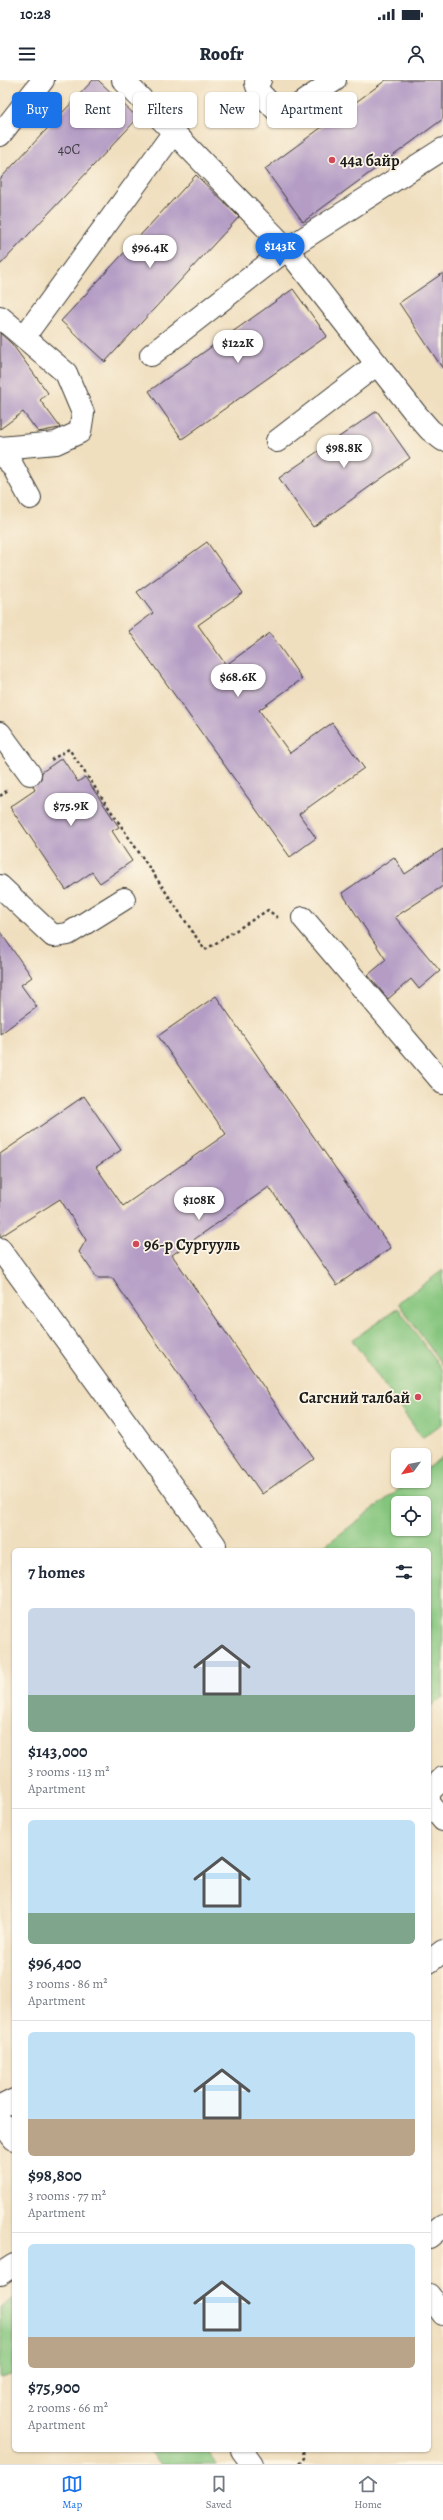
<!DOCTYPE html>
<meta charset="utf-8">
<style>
:root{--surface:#fff;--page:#f2f2f3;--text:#1f2937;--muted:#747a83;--line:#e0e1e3;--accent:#1a73e8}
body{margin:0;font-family:Alegreya,serif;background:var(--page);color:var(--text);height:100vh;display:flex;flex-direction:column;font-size:15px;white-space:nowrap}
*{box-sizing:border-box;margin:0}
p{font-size:13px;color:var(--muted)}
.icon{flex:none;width:22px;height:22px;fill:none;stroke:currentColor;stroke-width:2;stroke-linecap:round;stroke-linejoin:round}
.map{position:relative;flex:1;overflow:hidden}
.side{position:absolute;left:12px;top:1468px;width:419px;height:904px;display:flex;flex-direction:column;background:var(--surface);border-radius:6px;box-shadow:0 1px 3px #0004}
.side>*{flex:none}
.hud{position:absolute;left:12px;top:12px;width:419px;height:36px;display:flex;gap:8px}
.needle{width:26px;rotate:237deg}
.controls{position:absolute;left:391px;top:1368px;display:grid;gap:8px}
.controls a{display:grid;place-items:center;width:40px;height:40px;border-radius:6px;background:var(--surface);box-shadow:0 1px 3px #0004;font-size:20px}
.price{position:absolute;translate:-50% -34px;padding:0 9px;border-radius:14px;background:#fff;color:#222;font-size:13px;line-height:26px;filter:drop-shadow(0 1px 2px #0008)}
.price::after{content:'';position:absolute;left:50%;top:24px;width:12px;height:9px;margin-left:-6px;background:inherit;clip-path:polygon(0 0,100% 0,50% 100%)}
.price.current{background:var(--accent);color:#fff}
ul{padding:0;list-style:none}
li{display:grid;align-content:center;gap:8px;height:212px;padding:0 16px}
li+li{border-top:1px solid var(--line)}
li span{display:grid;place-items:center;height:124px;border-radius:6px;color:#555}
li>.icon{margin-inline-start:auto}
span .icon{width:72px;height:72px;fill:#fffc;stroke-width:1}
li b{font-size:17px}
h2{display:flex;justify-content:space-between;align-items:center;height:48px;padding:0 16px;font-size:17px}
.tag{padding:0 14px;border-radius:6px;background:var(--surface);box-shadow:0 1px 3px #0004;font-size:14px;line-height:36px}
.tag.current{background:var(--accent);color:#fff}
.status{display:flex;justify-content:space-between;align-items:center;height:28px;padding:0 20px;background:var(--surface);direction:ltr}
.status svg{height:11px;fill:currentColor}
header{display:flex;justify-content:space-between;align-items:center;height:52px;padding:0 16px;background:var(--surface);font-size:18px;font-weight:800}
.tabs{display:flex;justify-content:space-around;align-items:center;height:56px;border-top:1px solid var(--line);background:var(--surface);font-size:11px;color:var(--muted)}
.tabs a{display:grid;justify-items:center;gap:2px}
.tabs .current{color:var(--accent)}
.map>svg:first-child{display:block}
</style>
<div class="status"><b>10:28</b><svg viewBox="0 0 49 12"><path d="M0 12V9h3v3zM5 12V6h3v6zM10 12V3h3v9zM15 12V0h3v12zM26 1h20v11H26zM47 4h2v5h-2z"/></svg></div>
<header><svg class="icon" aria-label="menu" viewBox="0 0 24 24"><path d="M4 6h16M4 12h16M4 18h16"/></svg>Roofr<svg class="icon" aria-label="person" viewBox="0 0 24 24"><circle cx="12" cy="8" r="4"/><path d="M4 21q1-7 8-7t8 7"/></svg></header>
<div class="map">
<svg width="443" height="2384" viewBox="0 0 443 2384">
<rect width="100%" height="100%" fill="#fcf5e5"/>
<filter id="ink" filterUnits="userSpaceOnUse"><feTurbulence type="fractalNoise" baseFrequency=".025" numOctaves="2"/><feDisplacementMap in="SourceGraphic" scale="8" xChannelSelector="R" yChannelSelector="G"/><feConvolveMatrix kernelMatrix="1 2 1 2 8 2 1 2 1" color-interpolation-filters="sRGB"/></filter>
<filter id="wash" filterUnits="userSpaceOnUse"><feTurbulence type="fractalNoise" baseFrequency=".012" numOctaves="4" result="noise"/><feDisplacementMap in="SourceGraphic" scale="16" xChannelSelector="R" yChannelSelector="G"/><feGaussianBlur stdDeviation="0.9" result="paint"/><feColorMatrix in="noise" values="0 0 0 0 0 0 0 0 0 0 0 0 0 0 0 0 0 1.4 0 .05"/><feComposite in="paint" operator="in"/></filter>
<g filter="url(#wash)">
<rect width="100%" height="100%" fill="#f0dfbf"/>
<g fill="#84c57d" stroke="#50704c" fill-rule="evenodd">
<polygon points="443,1190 443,1286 398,1223"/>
<polygon points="398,1228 443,1291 443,1343 422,1358 352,1260"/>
<path d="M443,1376V1617L429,1627V1470H319L410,1401H424V1391ZM398,1423H424V1449H398Z"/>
<polygon points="14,2218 14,2294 0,2298 0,2228"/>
<polygon points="148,2370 207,2370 218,2384 160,2384"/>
</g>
<g id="blocks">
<g fill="#b49cc5">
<polygon points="93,0 98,0 138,38 0,185 0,99"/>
<polygon points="386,0 443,0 443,39 303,142 265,89"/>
<polygon points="196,95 239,137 105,282 61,241"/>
<polygon points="443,193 443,289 399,223"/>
<polygon points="293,209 327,256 182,359 149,311"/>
<polygon points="0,253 12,264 48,313 40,320 60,347 59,348 38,352 23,332 0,349"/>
<polygon points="377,331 410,378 313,447 279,398"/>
<polygon points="207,462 243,513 198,545 226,585 270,553 302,599 259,630 290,673 332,643 364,688 299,734 316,758 290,777 129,551 153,533 137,512"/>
<polygon points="62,678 78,702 85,697 119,747 112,751 132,781 100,803 92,792 66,810 10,727 35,710 33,706 41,699 42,692"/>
<polygon points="443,769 443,806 395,837 440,891 419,909 411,899 388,919 368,895 386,880 342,813 394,777 405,794"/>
<polygon points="0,852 32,897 21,905 37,927 0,954"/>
<polygon points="216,916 391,1168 337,1205 269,1107 172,1175 313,1378 262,1414 112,1198 97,1198 79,1172 86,1160 60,1119 0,1157 0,1074 84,1016 121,1070 96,1087 123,1126 226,1054 158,956"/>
</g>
</g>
</g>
<g filter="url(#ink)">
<use href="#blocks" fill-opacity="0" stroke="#3c3934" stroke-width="1"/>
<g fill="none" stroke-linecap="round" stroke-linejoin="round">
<g stroke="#3c3934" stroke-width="24">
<g id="minor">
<polyline points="123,0 287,169 416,334 430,350 443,360"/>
<polyline points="260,0 256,3 259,12 280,34 290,31 335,0"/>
<polyline points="0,55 43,0"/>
<polyline points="0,237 66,293 83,333 80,352 56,363 0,368"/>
<polyline points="24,257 174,52"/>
<polyline points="151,275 287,169 443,69"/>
<polyline points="277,361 377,284"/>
<polyline points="0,374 12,385 30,418"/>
<polyline points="0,653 30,694"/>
<polyline points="0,806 53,856 68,854 124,819"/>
<polyline points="303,838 443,1003"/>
<polyline points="0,1169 215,1465"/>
<polyline points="443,1698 429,1712 429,1723 443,1740"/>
<polyline points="429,1882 443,1871"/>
<polyline points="0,2027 14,2020"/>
<polyline points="0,2041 14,2059"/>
<polyline points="429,2157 443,2146"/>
<polyline points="0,2194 14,2185"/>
<polyline points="429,2215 443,2234"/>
<polyline points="242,2370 252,2384"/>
</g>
</g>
<g stroke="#3c3934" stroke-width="2.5" stroke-dasharray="3 3" stroke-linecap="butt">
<polyline points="51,680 69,669 205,870 268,830 278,838"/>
<polyline points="0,716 9,709"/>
<polyline points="299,2384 304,2378 303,2370"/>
</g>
<use href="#minor" stroke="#fff" stroke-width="22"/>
</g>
</g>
<g fill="#d1495b" stroke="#fcf5e5" stroke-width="1.5">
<circle cx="332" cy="80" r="4"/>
<circle cx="136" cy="1164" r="4"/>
<circle cx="418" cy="1317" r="4"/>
</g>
<g text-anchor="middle" stroke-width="3.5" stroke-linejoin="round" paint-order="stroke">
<g font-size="14" fill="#423c46">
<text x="69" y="74">40C</text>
</g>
<g font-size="16" font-weight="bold" fill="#1c1c1c" stroke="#fcf5e5" text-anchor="start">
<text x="340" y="86">44a байр</text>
<text x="144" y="1170">96-р Сургууль</text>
<text x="410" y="1323" text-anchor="end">Сагсний талбай</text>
</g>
</g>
</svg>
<div class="controls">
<a><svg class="needle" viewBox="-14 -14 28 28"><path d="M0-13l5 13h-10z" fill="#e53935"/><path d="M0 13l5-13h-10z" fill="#747a83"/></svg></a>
<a><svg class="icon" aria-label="locate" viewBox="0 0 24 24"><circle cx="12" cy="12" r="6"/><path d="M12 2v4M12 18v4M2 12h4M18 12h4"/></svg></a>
</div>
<b class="price current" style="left:280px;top:187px">$143K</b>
<b class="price" style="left:150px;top:189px">$96.4K</b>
<b class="price" style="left:238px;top:284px">$122K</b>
<b class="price" style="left:344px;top:389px">$98.8K</b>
<b class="price" style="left:238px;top:618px">$68.6K</b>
<b class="price" style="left:71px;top:747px">$75.9K</b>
<b class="price" style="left:199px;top:1141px">$108K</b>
<div class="hud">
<a class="tag current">Buy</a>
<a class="tag">Rent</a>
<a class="tag">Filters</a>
<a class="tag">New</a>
<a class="tag">Apartment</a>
</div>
<section class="side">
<h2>7 homes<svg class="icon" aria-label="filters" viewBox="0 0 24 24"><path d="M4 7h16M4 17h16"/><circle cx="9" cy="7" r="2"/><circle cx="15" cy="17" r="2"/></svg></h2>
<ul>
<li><span style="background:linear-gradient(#c9d6e8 70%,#7fa58c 0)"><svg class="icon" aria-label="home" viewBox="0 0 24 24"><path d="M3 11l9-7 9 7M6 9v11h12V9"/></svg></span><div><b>$143,000</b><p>3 rooms · 113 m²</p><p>Apartment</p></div></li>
<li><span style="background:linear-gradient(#bfe0f5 75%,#7fa58c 0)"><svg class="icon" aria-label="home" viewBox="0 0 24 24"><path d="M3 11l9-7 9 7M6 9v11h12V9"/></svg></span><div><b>$96,400</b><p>3 rooms · 86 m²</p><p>Apartment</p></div></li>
<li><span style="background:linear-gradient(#bfe0f5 70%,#b9a48a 0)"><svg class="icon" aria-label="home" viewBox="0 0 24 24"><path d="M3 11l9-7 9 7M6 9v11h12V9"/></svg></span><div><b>$98,800</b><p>3 rooms · 77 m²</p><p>Apartment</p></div></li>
<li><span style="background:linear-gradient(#bfe0f5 75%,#b9a48a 0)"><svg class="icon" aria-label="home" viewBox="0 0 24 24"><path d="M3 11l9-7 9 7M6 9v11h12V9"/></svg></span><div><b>$75,900</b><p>2 rooms · 66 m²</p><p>Apartment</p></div></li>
</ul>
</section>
</div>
<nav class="tabs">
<a class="current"><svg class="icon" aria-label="map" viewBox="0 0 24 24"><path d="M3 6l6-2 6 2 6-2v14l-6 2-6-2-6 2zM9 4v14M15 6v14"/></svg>Map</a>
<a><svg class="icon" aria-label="saved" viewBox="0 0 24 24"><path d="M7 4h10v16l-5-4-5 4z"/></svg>Saved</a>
<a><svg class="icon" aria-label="home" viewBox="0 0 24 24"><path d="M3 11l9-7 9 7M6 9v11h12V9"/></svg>Home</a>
</nav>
